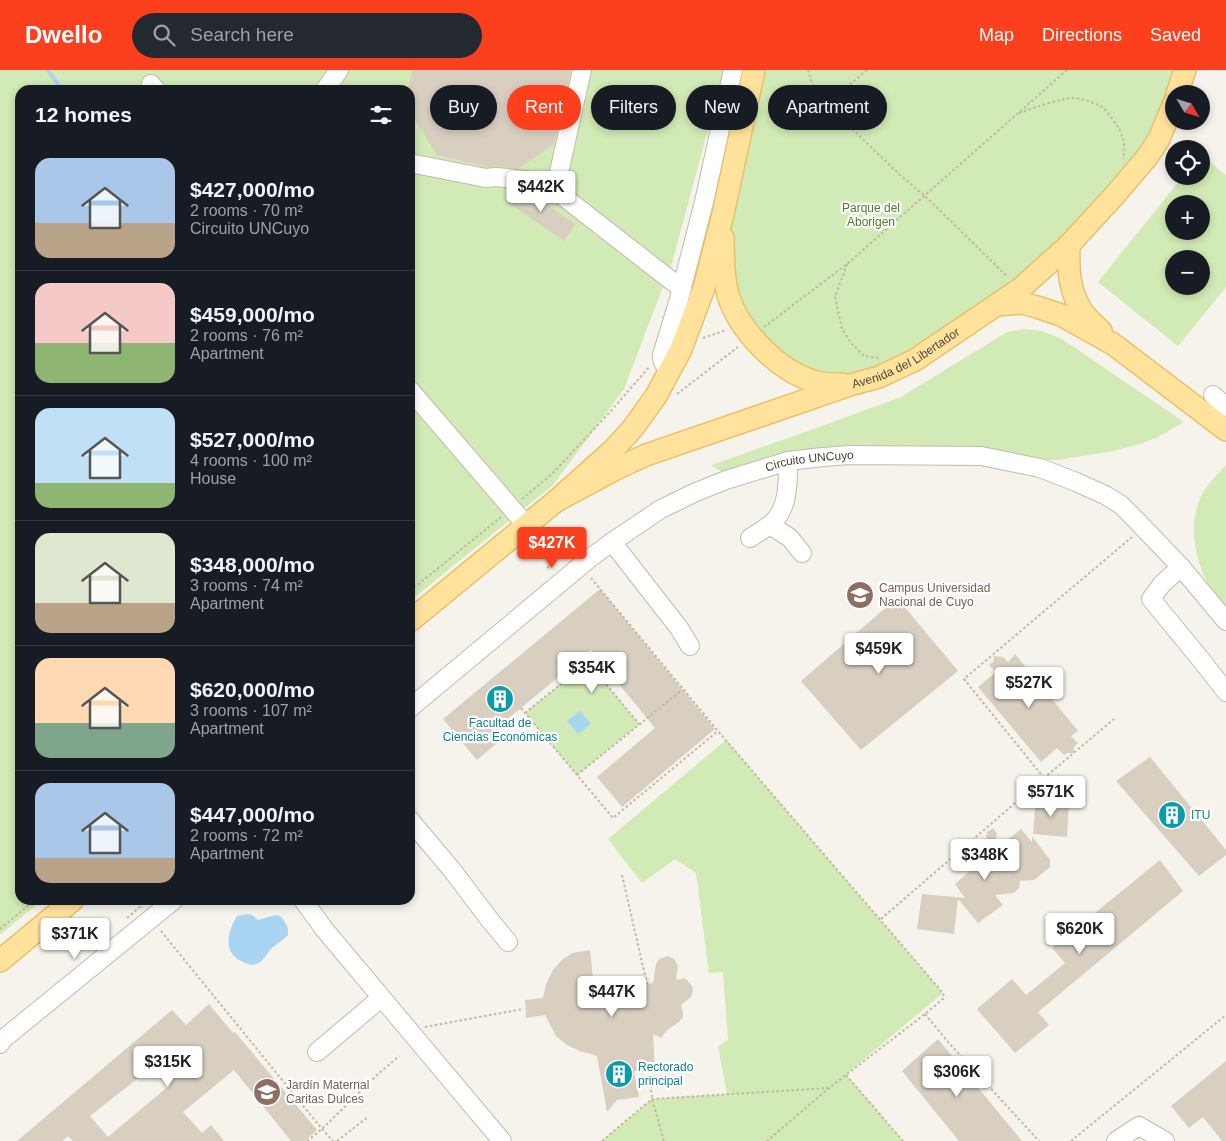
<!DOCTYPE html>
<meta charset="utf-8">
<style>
:root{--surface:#171b24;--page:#242831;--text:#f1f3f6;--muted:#9ea1a6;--line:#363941;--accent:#fc3f1d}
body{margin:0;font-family:Arial,sans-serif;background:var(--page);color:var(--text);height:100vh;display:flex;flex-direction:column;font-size:19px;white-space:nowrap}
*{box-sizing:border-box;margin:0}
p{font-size:16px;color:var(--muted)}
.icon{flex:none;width:28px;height:28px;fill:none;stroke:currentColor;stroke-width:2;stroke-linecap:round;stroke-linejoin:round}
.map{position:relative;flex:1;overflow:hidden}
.details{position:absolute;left:15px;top:15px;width:400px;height:820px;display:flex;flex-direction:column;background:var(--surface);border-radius:15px;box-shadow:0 2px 8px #0003}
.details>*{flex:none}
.hud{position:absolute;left:430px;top:15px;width:475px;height:45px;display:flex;gap:10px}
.needle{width:32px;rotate:128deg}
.controls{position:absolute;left:1165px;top:15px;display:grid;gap:10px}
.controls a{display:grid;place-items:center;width:45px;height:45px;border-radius:50%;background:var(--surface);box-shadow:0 2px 8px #0003;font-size:25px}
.price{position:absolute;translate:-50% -42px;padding:0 11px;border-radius:5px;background:#fff;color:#222;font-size:16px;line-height:32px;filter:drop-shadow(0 1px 2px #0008)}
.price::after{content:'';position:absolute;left:50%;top:30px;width:15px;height:11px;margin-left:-8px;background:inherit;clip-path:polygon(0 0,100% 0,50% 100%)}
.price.on{background:var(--accent);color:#fff}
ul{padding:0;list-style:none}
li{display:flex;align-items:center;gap:15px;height:125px;padding:0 20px}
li+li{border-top:1px solid var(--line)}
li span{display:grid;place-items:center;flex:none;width:140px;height:100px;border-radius:15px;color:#555}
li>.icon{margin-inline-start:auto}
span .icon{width:60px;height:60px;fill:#fffc;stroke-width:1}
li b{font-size:21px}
h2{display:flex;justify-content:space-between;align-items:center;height:60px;padding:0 20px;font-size:21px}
.chip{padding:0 18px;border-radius:22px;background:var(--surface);box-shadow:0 2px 8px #0003;font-size:18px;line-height:45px}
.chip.on{background:var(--accent);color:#fff}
header{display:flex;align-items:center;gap:30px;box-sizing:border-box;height:70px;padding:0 25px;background:var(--accent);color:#fff}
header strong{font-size:24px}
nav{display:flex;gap:28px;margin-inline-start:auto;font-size:18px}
.search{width:350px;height:45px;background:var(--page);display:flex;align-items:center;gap:12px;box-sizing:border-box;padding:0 18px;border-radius:28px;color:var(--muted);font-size:19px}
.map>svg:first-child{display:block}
</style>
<header>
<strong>Dwello</strong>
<div class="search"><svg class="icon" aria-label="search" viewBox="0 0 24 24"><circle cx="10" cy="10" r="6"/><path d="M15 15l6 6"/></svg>Search here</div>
<nav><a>Map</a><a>Directions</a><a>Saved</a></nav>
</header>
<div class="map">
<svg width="1226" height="1071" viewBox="0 0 1226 1071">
<rect width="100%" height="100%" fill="#f6f3ec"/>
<g fill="#d2eab5" fill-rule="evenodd">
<polygon points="0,0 724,0 672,193 624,319 553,415 410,531 410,20 20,20 20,830 42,830 0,865"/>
<polygon points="754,0 1185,0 1174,33 1069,175 915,290 830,314 752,267 723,175"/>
<path d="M1201,85L1226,105V217L1178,276L1098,212L1183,106H1201ZM1174,134H1201V161H1174ZM1174,189H1201V216H1174Z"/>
<polygon points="1024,259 1042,261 1062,269 1184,352 1156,368 1140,374 1114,381 1057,390 765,390 722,402 711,395 800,364 901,327 1007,262"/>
<path d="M1226,395V542C1202,514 1184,465 1200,429C1205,416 1217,405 1226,395Z"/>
<polygon points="588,592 639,654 577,705 525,643"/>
<polygon points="726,670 943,923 846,1004 903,1071 602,1071 652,1029 727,1024 718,976 728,970 723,902 709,903 696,803 675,789 642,813 608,769"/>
</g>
<g fill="#a9d4f2">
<polygon points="580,641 591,654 578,664 567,651"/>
<path d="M247,844L252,845L258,850L275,845L280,846C285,852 289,856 288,865C283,871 275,874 270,880C266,885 263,892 256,894C251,896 245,893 241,891C222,882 228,861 237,846Z"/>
</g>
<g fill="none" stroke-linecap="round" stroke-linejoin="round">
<polyline stroke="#a9d4f2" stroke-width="4" points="48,0 62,20"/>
</g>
<g fill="#d8cfc1" fill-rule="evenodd">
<polygon points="412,0 571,0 554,74 518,99 497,96 488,97 437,85 410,42 410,20 409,20"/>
<polygon points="514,119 528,122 575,154 564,171 506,131"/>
<polygon points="600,519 715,659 622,737 597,707 655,658 591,580 497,658 504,667 477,690 443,649"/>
<polygon points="897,528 958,601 861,680 801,611"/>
<polygon points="1015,584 1078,661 1071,666 1078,673 1074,677 1074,683 1067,683 1064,685 1057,678 1041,692 978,617 996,602 989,595 994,591 993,586 1003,587 1008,592"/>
<polygon points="1150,687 1226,780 1226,785 1199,806 1116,711"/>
<polygon points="1036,729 1069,732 1067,767 1033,764"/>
<polygon points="993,758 997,763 994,781 1021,759 1032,772 1032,766 1050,790 1050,797 1034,810 1020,811 1019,818 1014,823 995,825 1003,835 978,853 958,829 954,864 917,859 922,824 965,828 955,814 970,801 956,787 964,782 971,782 986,769 987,762"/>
<polygon points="1160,790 1183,821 1038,942 1049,955 1015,983 977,939 1012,909 1026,925 1065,893 1052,878"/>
<polygon points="590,880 593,909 616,907 619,919 653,913 656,894 659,889 668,886 674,889 678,896 676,910 685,908 692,916 693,921 691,927 681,935 683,942 683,947 679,952 667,960 661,968 653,964 655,1000 634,1001 639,1027 617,1030 607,1042 597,986 580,981 567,975 556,966 545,945 526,948 525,930 543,928 546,914 553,900 563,889 572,883"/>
<path d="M209,934L233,963L235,962L317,1060L305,1071H291L234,1000L183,1042L202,1063L211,1055L224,1071H73L68,1066L62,1071H17L172,940L186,955ZM151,998L171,1014L108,1067L90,1046Z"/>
<polygon points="938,969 1022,1071 959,1071 902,1001"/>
<polygon points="1226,991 1226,1071 1222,1071 1203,1047 1189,1058 1171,1036"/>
</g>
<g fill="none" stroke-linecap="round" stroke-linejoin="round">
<g stroke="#c2bbae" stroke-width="20">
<g id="minor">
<polyline points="151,14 156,20"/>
<polyline points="325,20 339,0"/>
<polyline points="410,93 486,108 496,107 526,110 555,120 682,219"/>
<polyline points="555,120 582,0"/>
<path d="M670,302C666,297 661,292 662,285L679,229L704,132L733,0"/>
<polyline points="410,320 526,455"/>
<polyline points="1213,325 1226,337"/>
<path d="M770,455C789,440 788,412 788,391"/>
<polyline points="750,468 770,455 790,468 802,483"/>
<polyline points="612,472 679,558 690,576"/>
<polyline points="1181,497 1162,514 1151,529 1202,591 1226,622"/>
<path id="s1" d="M410,638L590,488L612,472L661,439L696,422L726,410L788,391L823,387L850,385L981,386L1040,398L1076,412L1105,425L1121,435L1137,451L1181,497L1226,551"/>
<polyline points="410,750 452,800 489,849 508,872"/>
<polyline points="303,830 324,859 502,1071"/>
<polyline points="0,974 2,970 174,830"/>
<polyline points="317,982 381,928"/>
<polyline points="1116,1071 1139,1056 1165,1071"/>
</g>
</g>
<g stroke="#e6c16a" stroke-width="24">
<g id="major">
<polyline points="1177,24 1185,0"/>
<path d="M723,168C723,183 724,211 728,225C739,261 779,302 816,312C824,314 834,314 842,314"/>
<path d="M1069,175C1068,200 1069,223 1084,244C1089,250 1095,256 1101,261"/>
<polyline points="997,235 1022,233 1037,237 1061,245 1113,274 1226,360"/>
<path id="s2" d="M556,431L616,399L646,385L850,315L879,307L915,290L1020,219L1069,175L1114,126L1148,86L1159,69L1174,33"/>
<polyline points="410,551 556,431 613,380 633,358 656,326 681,279 704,218 723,144 754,0"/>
<polyline points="0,891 73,830"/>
</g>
</g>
<g stroke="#c4b79f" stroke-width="2" stroke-dasharray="2.5 2.5" stroke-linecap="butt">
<polyline points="808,0 812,13 823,31 900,105 925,126 1008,207"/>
<polyline points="827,34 867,0"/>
<path d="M1019,43C1032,39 1060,28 1072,28C1080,28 1096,33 1102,37C1105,39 1108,43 1110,46C1121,60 1127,71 1123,89"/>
<polyline points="847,194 835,227 842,259 851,273 864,286 879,288"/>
<polyline points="764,257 847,194 1067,0"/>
<polyline points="703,268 727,260"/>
<polyline points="677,324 738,277"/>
<polyline points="522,429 552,404 610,342 650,296"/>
<polyline points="547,498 569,481 572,485"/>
<polyline points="591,508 718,661 943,923 944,928 925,944 829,1018 767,1071"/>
<polyline points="410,521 501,447"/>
<polyline points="521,638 613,748 718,661"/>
<polyline points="525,643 588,592 639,654"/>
<polyline points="577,705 682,620"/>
<polyline points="1044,708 964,609 1132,467"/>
<polyline points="622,805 647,914"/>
<polyline points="127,848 141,836 142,838"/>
<polyline points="881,849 1044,708 1114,649"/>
<polyline points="0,859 35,830"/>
<polyline points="161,861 322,1059 333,1071"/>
<polyline points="925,944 949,973 1039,1071"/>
<polyline points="425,957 523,939"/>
<polyline points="649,1000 652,1029 664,1071"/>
<polyline points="846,1005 903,1071"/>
<polyline points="307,1071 322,1059 377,1005 399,986"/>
<polyline points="337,1071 368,1047"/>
<polyline points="602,1071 652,1029 829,1018"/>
<polyline points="1071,1071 1226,945"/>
</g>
<use href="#minor" stroke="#fff" stroke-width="18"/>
<use href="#major" stroke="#ffe39c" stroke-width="21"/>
</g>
<defs>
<g id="university-disc" transform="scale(1.4375)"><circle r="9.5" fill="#8d6e63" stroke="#fff"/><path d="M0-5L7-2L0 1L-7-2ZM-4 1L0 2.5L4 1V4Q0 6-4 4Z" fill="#fff"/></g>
<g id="building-disc" transform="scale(1.4375)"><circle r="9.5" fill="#0f9aa8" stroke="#fff"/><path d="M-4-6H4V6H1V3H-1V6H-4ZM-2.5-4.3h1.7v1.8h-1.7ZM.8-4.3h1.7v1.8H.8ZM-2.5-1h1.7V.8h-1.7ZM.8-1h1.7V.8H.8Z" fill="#fff"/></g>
<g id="school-disc" transform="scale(1.4375)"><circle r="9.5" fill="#8d6e63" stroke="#fff"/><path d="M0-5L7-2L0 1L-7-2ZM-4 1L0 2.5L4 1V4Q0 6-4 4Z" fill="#fff"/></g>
</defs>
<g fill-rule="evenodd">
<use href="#university-disc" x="860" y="525"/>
<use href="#building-disc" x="500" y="629"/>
<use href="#building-disc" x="1172" y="745"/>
<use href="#building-disc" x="619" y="1004"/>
<use href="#school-disc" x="267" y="1022"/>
</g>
<g text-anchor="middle" stroke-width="4.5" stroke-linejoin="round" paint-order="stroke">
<g font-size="12" fill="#4a7f2a" stroke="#fff">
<text x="871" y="142">Parque del<tspan x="871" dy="14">Aborigen</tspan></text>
</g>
<g font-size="12" fill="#4b4439" stroke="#fff">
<text dy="4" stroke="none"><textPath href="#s2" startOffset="379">Avenida del Libertador</textPath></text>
<text dy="4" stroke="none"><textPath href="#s1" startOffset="478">Circuito UNCuyo</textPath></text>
</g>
<g font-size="12" fill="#785e54" stroke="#fff" text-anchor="start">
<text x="879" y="522">Campus Universidad<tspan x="879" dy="14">Nacional de Cuyo</tspan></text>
<text x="286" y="1019">Jardín Maternal<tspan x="286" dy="14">Caritas Dulces</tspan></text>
</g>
<g font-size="12" fill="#0d838f" stroke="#fff" text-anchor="start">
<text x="500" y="657" text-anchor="middle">Facultad de<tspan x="500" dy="14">Ciencias Económicas</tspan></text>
<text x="1191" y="749">ITU</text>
<text x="638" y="1001">Rectorado<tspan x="638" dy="14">principal</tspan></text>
</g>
</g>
</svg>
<div class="controls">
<a><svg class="needle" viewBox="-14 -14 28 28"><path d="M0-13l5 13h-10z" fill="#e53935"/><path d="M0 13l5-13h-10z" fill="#9ea1a6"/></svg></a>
<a><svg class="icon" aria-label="locate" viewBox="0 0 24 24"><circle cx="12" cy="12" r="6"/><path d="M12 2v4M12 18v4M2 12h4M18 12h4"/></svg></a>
<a>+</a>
<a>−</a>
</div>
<b class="price" style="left:541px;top:143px">$442K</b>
<b class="price on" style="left:552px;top:499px">$427K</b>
<b class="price" style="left:879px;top:605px">$459K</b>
<b class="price" style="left:592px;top:624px">$354K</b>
<b class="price" style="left:1029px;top:639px">$527K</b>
<b class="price" style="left:1051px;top:748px">$571K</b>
<b class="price" style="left:985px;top:811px">$348K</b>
<b class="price" style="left:1080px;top:885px">$620K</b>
<b class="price" style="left:75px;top:890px">$371K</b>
<b class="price" style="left:612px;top:948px">$447K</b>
<b class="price" style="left:168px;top:1018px">$315K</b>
<b class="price" style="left:957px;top:1028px">$306K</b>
<div class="hud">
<a class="chip">Buy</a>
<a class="chip on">Rent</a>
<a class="chip">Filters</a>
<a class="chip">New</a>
<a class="chip">Apartment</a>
</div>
<section class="details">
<h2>12 homes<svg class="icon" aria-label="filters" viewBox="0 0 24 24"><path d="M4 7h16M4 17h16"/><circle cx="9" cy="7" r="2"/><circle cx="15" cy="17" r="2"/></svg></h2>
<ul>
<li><span style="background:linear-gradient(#a9c7e8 65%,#b9a48a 0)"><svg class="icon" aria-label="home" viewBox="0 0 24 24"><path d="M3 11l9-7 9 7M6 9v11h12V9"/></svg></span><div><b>$427,000/mo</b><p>2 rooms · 70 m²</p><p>Circuito UNCuyo</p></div></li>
<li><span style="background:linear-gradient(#f6c9c9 60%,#8fb573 0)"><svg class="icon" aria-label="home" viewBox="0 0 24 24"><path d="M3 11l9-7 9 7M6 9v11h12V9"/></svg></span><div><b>$459,000/mo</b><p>2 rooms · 76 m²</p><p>Apartment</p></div></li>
<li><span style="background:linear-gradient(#bfe0f5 75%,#8fb573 0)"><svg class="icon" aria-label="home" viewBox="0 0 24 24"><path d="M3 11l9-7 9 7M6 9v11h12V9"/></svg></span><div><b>$527,000/mo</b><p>4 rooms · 100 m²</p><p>House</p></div></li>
<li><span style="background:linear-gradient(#dfe7d0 70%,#b9a48a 0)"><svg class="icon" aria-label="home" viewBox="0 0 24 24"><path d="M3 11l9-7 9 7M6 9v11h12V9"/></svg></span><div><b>$348,000/mo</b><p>3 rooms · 74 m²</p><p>Apartment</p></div></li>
<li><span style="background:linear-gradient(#ffd9b3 65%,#7fa58c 0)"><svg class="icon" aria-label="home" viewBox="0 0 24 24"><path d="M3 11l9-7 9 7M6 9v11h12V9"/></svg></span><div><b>$620,000/mo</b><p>3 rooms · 107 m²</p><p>Apartment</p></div></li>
<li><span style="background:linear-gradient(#a9c7e8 75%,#b9a48a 0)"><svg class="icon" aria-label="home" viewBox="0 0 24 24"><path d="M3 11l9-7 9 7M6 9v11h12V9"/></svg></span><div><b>$447,000/mo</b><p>2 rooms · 72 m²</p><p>Apartment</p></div></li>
</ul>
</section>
</div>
